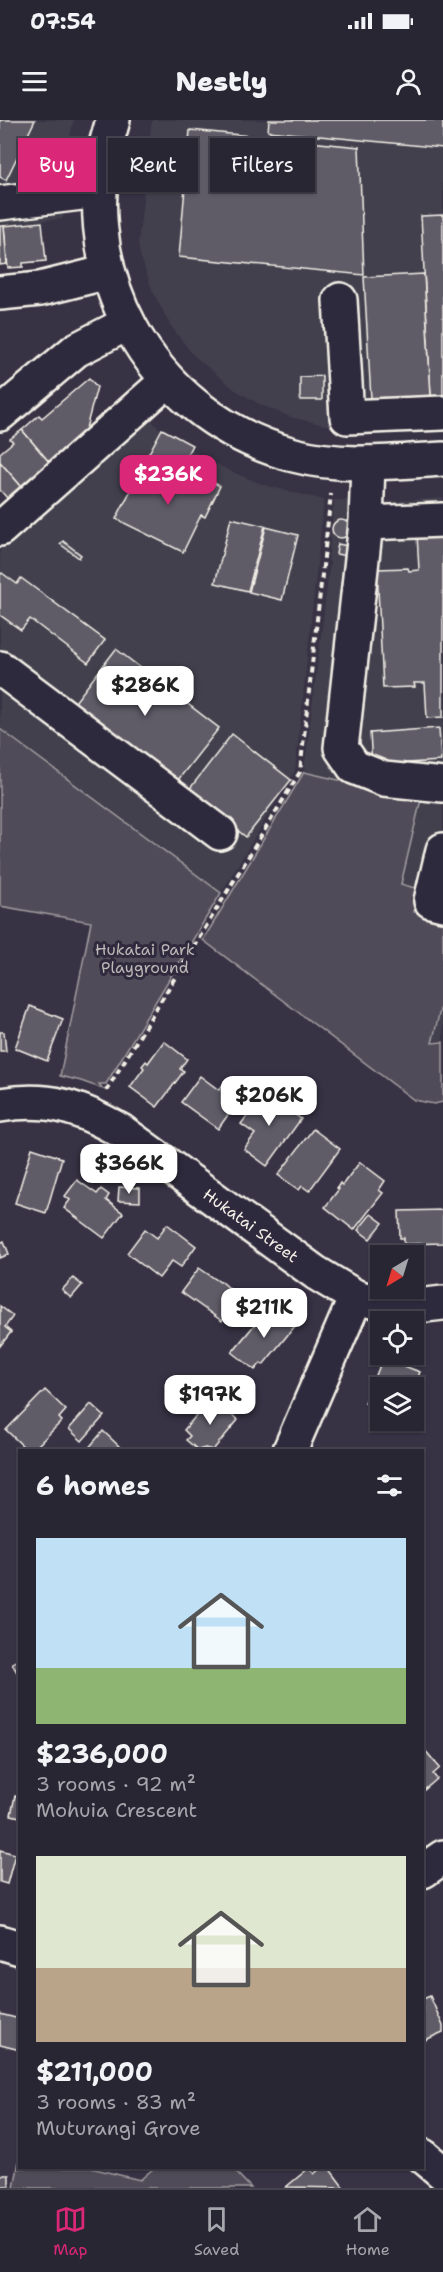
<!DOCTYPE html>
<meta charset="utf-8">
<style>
:root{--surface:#292633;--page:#312e3b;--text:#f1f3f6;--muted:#a5a5ac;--line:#45434e;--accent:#db2777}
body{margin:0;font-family:"Shantell Sans",sans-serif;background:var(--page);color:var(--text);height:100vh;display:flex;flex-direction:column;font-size:22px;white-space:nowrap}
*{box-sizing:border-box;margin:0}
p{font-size:20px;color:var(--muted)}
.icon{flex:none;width:33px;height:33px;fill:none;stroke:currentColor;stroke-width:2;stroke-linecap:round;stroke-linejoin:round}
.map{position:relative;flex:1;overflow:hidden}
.drawer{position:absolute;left:18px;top:1329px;width:406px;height:720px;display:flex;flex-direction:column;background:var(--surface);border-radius:0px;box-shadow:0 2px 4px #0004,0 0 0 2px var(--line)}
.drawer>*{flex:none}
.guide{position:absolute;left:18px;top:18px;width:408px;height:54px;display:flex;gap:12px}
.needle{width:39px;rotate:218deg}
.buttons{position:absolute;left:370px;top:1125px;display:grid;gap:12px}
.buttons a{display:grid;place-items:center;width:54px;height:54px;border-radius:0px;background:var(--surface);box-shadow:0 2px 4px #0004,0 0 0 2px var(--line);font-size:30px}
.price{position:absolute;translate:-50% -51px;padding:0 14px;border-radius:12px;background:#fff;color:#222;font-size:20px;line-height:39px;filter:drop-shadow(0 2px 3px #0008)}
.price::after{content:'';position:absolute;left:50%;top:36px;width:18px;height:14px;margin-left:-9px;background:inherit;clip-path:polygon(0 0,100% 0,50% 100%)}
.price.active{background:var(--accent);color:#fff}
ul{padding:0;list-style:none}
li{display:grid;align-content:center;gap:12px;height:318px;padding:0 18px}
li span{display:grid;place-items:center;height:186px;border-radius:0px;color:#555}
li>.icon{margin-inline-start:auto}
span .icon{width:108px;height:108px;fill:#fffc;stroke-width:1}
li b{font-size:26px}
h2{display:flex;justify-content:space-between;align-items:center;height:72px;padding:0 18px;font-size:26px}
.tag{padding:0 21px;border-radius:0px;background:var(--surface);box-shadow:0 2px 4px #0004,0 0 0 2px var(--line);font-size:21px;line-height:54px}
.tag.active{background:var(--accent);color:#fff}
.status{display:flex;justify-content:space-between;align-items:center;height:42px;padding:0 30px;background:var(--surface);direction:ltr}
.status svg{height:16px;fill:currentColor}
header{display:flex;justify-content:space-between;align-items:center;height:78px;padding:0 18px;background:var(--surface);font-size:27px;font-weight:800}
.tabs{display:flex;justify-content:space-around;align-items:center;height:84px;border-top:2px solid var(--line);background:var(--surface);font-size:16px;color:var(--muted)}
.tabs a{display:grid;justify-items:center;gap:3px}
.tabs .active{color:var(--accent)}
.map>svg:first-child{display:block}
</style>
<div class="status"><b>07:54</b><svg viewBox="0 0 49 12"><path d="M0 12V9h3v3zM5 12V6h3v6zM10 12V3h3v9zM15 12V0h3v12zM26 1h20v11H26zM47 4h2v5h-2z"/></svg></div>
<header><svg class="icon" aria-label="menu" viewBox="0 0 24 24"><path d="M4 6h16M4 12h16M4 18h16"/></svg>Nestly<svg class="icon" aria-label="person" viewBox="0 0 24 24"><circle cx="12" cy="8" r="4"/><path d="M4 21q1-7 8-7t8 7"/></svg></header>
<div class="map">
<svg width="443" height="2068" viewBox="0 0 443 2068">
<rect width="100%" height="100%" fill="#373244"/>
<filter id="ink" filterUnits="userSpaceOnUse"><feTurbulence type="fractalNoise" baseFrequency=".0167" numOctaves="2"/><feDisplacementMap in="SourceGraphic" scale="12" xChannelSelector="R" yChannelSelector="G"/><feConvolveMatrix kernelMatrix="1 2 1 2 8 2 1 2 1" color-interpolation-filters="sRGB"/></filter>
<g filter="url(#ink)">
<g fill="#433f4e">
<polygon points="0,0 74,0 67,30 62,74 63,99 0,105"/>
<polygon points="153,0 443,0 443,302 356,306 324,305 290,297 261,285 235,270 193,235 170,205 152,170 140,135 138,125 151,6"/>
<polygon points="128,277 160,309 193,331 230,351 264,365 324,380 295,651 221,773 0,610 0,386"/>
<polygon points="443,378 443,942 220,791 304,652 330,442 328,441 334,380 375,382"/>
</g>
<g fill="#504b59" stroke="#a29ea0" stroke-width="1.5">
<polygon points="0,609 221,773 106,964 99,964 103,969 81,961 60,956 91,802 0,786"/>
<polygon points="304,652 421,679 401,764 418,769 414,792 443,798 443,878 432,923 443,922 443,982 434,984 414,980 203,820"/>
<polygon points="19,2041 20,2048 91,2048 140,2060 154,2048 232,2048 251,2068 14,2068"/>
</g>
<g fill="#5f5c67" stroke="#f4f1e8" stroke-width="1.5">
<polygon points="0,0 35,0 6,60 0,57"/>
<polygon points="269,0 443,0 443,28 268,11"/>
<polygon points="190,10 359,27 364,155 179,137"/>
<polygon points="443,95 443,276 431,276 421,96"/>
<polygon points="42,102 46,141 23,143 23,147 8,148 4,106"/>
<polygon points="0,106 4,106 7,144 0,145"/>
<polygon points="424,154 431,276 371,279 364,157"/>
<polygon points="322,256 322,280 300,280 300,257"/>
<polygon points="89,258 97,267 85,312 49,342 22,310 39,295 42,298"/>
<polygon points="162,309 192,325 178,352 148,335"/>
<polygon points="22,310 49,342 21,366 0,342 0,333 13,322 10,319"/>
<polygon points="0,342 21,366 7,378 0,370"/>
<polygon points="180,347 191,352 189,355 195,353 220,366 205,397 201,395 183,432 116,399 134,364 128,361 135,348 172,364"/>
<polygon points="231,398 265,406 248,471 215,463"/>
<circle cx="341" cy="409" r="9"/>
<polygon points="266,407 298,415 282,480 249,472"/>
<polygon points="443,413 443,597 427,598 425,563 414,563 415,567 383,568 377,449 408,448 409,451 419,450 417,414"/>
<polygon points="63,421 81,435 79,438 60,424"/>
<polygon points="338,424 348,426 347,436 336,434"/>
<polygon points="2,453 17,464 21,458 105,520 88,543 30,499 21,510 0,495 0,455"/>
<polygon points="116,529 219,608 174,665 72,586"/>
<polygon points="439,608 441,641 372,645 370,613"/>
<polygon points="232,614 291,660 246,717 188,671"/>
<polygon points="30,886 63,899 47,941 15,928"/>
<polygon points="0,912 4,912 6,931 0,931"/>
<polygon points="164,921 187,939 180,949 184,951 157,987 130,967 144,948 142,946 146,941 148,943"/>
<polygon points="200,956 219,970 226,961 243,974 218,1009 181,982"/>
<polygon points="266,970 284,983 282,985 301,999 267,1046 244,1029 255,1014 241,1004"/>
<polygon points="313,1009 340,1029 309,1071 302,1066 299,1070 278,1055"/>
<polygon points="32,1028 62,1038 46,1093 15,1083"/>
<polygon points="360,1042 385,1061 379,1070 383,1073 354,1110 325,1087 339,1069 337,1068 340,1063 342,1065"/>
<polygon points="77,1060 97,1074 101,1069 109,1075 106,1080 123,1093 104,1118 64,1088 70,1080 65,1076"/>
<polygon points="119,1067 140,1068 140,1082 118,1081"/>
<polygon points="443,1090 443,1123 404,1124 404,1118 400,1118 399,1091"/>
<polygon points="371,1094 383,1103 370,1119 358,1110"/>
<polygon points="167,1104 196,1126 181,1147 172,1141 159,1158 127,1133 145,1109 157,1118"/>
<polygon points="4,1121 9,1134 0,1138 0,1123"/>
<polygon points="199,1148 220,1162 221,1161 239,1177 222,1201 181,1172"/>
<polygon points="73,1158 82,1165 71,1178 62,1170"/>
<polygon points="0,1186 13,1196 5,1207 11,1212 0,1226"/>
<polygon points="270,1186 295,1206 263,1245 261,1243 255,1250 232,1232"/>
<polygon points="383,1238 420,1252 414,1268 385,1268 386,1265 374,1260"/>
<polygon points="372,1265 381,1268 381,1289 365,1283"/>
<polygon points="45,1270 66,1290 59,1298 62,1301 33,1330 27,1330 6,1310"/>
<polygon points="211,1278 238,1300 213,1330 205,1328 198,1330 186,1320 190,1316 184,1310"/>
<polygon points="91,1284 104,1296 82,1321 69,1309"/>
<polygon points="103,1311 119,1326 116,1330 87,1330"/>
<polygon points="20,1539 20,1558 12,1543"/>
<polygon points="424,1629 440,1648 433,1654 437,1659 423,1671"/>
<polygon points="15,1676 20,1677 20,1697 11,1695"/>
<polygon points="0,1730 15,1734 7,1764 0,1762"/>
<polygon points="430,1876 443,1906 443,1912 423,1921 423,1879"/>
<polygon points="0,1894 20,1899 20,1930 0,1925"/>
<polygon points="309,2048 314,2054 321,2048 329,2048 344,2068 286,2067"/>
<rect x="0" y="2055" width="9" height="11"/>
</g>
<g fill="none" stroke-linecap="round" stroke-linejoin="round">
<g stroke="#f4f1e8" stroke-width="38">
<g id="minor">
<path d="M113,0C66,144 146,296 294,335C342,348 393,342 443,339"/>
<polyline points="0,83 98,71"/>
<polyline points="0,173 40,169 108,152"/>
<polyline points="340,180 347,297 443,293"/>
<polyline points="0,294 76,230 128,203"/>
<polyline points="368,343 366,403 443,400"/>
<polyline points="366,403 341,628 354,647 384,659 443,665"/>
<polyline points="0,409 168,260"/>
<polyline points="0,548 220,713"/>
<polyline points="443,730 431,781 443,784"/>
<path d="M0,985C49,977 79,987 121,1011L316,1153L356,1177L400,1188L443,1183"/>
<polyline points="290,1330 356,1177"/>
<polyline points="423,1751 443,1737"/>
<polyline points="0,1822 20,1828"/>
<polyline points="423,2036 443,2053"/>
</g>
</g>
<polyline stroke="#f4f1e8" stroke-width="4" stroke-dasharray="6 4.5" stroke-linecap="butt" points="106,971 300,652 331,374"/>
<use href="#minor" stroke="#2f2a3d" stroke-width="33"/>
</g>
</g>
<g text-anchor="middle" stroke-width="6" stroke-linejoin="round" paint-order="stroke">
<g font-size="16" fill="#bbb7b6" stroke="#2f2a3d">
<text x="145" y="835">Hukatai Park<tspan x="145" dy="18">Playground</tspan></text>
</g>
<g font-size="16" fill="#f4f1e8" stroke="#2f2a3d">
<text transform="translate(251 1105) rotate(36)" y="6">Hukatai Street</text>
</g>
</g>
</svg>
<div class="buttons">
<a><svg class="needle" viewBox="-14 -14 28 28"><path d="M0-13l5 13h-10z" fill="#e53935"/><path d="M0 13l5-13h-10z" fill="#a5a5ac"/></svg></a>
<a><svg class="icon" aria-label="locate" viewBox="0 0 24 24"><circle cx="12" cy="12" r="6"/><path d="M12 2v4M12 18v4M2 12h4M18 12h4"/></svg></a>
<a><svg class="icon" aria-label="layers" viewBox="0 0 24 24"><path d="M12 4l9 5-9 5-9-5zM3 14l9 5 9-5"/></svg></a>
</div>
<b class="price active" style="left:168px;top:386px">$236K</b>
<b class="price" style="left:145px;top:597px">$286K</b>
<b class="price" style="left:269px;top:1007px">$206K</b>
<b class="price" style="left:129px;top:1075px">$366K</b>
<b class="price" style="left:264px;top:1219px">$211K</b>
<b class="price" style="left:210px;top:1306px">$197K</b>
<div class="guide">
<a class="tag active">Buy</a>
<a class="tag">Rent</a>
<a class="tag">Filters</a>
</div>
<section class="drawer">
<h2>6 homes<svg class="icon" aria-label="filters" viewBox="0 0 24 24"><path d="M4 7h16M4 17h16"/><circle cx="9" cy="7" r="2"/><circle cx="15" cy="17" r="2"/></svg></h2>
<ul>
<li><span style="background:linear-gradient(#bfe0f5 70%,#8fb573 0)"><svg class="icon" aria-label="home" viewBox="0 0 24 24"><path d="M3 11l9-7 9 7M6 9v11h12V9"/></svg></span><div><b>$236,000</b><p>3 rooms · 92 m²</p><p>Mohuia Crescent</p></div></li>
<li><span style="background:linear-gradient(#dfe7d0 60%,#b9a48a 0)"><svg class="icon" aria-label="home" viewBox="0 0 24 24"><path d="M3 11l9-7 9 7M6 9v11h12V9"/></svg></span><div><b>$211,000</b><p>3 rooms · 83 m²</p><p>Muturangi Grove</p></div></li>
</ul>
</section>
</div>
<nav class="tabs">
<a class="active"><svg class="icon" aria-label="map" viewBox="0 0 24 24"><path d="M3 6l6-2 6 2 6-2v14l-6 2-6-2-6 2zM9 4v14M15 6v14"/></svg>Map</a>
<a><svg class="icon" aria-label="saved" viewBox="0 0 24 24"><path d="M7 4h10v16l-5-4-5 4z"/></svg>Saved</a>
<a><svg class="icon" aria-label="home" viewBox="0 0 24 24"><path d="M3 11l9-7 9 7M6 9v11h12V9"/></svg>Home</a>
</nav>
